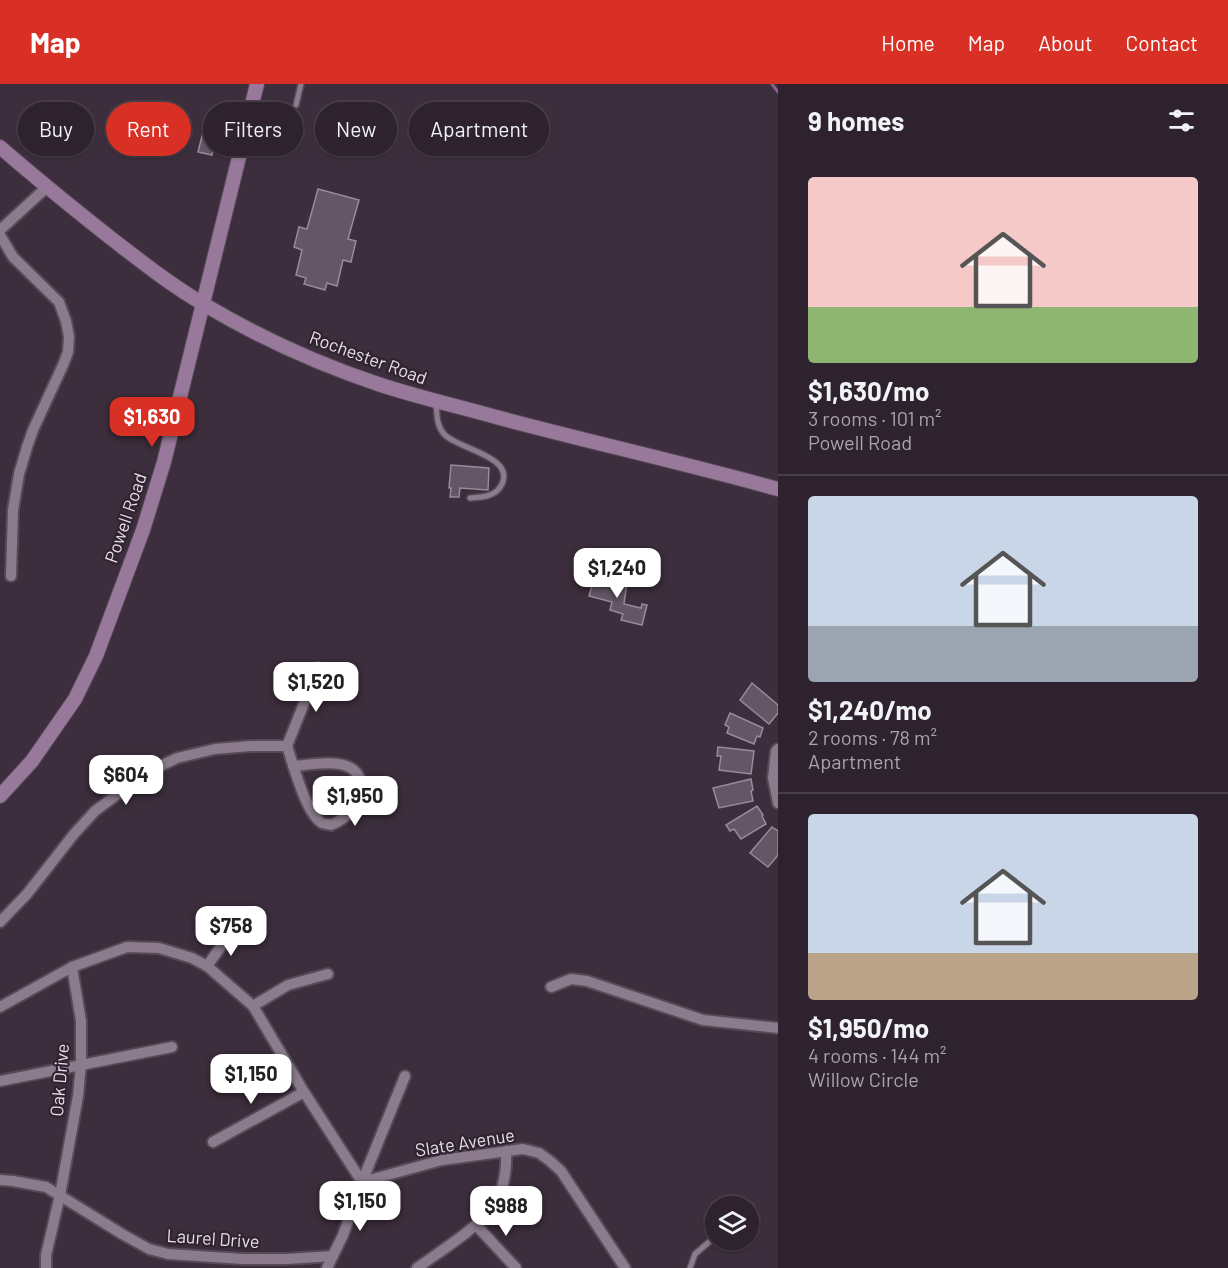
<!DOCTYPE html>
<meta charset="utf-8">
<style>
:root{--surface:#2d222d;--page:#352a35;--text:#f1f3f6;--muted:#a7a4aa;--line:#483f49;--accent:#d93025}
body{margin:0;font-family:Barlow,sans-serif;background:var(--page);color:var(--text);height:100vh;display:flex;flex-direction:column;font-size:22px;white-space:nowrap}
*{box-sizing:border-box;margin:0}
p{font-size:20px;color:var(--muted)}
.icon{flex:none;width:33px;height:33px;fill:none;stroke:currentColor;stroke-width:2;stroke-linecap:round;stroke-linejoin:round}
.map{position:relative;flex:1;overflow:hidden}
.details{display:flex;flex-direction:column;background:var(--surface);width:450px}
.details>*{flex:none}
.banner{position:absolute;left:18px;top:18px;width:570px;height:54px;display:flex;gap:12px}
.controls{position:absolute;left:705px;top:1112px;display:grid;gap:12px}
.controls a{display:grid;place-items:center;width:54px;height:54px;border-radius:50%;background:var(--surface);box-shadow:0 2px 4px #0004,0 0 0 2px var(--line);font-size:30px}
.price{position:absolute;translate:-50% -51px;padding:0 14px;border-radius:12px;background:#fff;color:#222;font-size:20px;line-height:39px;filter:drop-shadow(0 2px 3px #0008)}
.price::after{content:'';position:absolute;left:50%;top:36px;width:18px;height:14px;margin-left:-9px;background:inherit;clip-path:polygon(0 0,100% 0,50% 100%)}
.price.current{background:var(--accent);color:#fff}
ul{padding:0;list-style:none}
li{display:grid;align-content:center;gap:12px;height:318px;padding:0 30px}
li+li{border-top:2px solid var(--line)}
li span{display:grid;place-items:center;height:186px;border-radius:6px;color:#555}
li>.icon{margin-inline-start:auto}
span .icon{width:108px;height:108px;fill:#fffc;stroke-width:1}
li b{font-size:26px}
h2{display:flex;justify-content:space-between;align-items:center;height:72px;padding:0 30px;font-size:26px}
.chip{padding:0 21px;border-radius:27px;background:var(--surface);box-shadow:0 2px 4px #0004,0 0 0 2px var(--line);font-size:21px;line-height:54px}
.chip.current{background:var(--accent);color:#fff}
header{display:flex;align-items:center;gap:36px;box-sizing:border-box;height:84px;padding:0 30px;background:var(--accent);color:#fff}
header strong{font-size:28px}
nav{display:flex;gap:33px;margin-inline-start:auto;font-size:21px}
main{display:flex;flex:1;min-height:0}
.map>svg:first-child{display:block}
</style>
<header>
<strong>Map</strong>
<nav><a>Home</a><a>Map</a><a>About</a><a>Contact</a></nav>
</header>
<main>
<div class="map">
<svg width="778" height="1184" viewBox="0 0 778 1184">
<rect width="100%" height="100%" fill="#3c2e3c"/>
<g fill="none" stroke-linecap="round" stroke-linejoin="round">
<polyline stroke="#8d6091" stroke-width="3" points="772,0 778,8"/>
</g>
<g fill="#645665" stroke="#99899a" stroke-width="1.5">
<polygon points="204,44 217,47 212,71 198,68"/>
<polygon points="318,105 359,116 348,155 356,157 351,178 343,176 337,202 327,199 325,206 304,200 306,194 296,191 302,166 294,163 299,143 307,145"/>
<polygon points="451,381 489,384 488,406 460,404 459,413 450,413 451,404 449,404"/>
<polygon points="595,491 627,499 624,520 641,524 642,520 647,521 642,541 621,536 623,530 610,526 612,518 589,512"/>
<polygon points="752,599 778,621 778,629 769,640 740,616"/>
<polygon points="730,629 763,644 760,653 757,652 754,660 727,649 729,643 725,641"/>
<polygon points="718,663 754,667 751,690 719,686 721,672 717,672"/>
<polygon points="751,695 753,706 751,707 753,717 719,724 713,704"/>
<polygon points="757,722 763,731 762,732 766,740 741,755 734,745 730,747 726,741"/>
<polygon points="772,743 778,747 778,771 768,783 750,769"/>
</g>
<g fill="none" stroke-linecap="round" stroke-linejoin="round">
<g stroke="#554a56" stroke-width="8">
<g id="lane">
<polyline points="296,21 301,0"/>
<path d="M436,318C437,329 436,341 444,350C457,365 515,372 502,400C496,413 482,413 470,414"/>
<polyline points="748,1124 751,1122"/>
<polyline points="690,1184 695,1170 716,1152"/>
</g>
</g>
<g stroke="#554a56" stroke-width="14">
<g id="street">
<polyline points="0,146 47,103"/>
<polyline points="0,151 13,173 59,218 66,237 69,253 68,268 63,281 33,346 27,363 19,390 13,426 11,492"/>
<path d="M287,662C293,680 306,730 322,739C325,740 328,740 331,741C338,738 345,734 350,728C361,716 367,692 349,683C333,676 311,681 293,682"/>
<polyline points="287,662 318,584"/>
<polyline points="778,665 776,667 773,694 778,719"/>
<polyline points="0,838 27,810 74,750 95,727 146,689 177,674 215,665 251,662 287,662"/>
<polyline points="207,882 232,847"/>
<polyline points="551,903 571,895 587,897 703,936 778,944"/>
<polyline points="253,922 288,901 328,890"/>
<polyline points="0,923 72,883 127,863 159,864 192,874 207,882 253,922 304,1008 362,1098"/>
<polyline points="0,997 172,963"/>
<polyline points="213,1058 304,1008"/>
<polyline points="0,1096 13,1097 46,1103 122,1150 149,1165 168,1170 243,1175 287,1175 333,1172"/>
<polyline points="362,1098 442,1076 523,1065 539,1069 550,1077 561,1087 625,1184"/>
<polyline points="476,1141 516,1184"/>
<polyline points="46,1184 46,1171 60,1111 78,1012 81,980 81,937 72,883"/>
<polyline points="327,1184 343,1151 362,1098 405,992"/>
<path d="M417,1184C439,1168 475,1146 491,1125C503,1109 507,1087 506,1067"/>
</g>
</g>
<g stroke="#554a56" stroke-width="16">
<g id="secondary">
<path d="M0,63C37,95 74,125 112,155C142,178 172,202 205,221C259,253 318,280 378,300C417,313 457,322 496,333C590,358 684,379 778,405"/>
<polyline points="0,712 32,677 75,615 96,572 143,446 164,378 257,0"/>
</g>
</g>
<use href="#lane" stroke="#8b7b8c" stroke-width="5"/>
<use href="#street" stroke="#8b7b8c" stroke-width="10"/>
<use href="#secondary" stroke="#98789b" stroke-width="14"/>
</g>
<g text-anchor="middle" stroke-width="4.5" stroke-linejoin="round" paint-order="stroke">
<g font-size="18" fill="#e7dee7" stroke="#312432">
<text transform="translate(368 274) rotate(20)" y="6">Rochester Road</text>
<text transform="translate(126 434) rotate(-71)" y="6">Powell Road</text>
<text transform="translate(60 996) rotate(-85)" y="6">Oak Drive</text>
<text transform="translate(465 1059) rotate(-9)" y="6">Slate Avenue</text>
<text transform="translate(213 1155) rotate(4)" y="6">Laurel Drive</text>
</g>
</g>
</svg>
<div class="controls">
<a><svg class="icon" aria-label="layers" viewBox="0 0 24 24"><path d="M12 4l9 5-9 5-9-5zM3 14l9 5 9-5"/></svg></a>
</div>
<b class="price current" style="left:152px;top:364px">$1,630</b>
<b class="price" style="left:617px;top:515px">$1,240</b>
<b class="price" style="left:316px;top:629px">$1,520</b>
<b class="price" style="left:126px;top:722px">$604</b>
<b class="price" style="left:355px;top:743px">$1,950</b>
<b class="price" style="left:231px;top:873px">$758</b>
<b class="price" style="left:251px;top:1021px">$1,150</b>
<b class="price" style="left:360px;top:1148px">$1,150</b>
<b class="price" style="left:506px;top:1153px">$988</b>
<div class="banner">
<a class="chip">Buy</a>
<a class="chip current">Rent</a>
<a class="chip">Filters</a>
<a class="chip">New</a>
<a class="chip">Apartment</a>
</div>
</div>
<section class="details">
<h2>9 homes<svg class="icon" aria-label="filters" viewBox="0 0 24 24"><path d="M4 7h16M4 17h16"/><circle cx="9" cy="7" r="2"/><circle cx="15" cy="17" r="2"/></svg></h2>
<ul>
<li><span style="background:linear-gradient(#f6c9c9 70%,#8fb573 0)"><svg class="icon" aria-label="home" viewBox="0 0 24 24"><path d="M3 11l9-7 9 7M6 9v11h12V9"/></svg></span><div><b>$1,630/mo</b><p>3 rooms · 101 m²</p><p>Powell Road</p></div></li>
<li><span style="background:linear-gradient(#c9d6e8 70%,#9aa5b1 0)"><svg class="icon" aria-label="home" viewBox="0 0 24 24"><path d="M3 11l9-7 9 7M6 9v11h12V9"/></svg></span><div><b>$1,240/mo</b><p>2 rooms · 78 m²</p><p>Apartment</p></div></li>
<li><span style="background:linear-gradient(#c9d6e8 75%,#b9a48a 0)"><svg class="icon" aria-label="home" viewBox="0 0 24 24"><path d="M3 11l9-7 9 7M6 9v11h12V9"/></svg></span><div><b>$1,950/mo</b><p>4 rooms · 144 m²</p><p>Willow Circle</p></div></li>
</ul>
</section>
</main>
